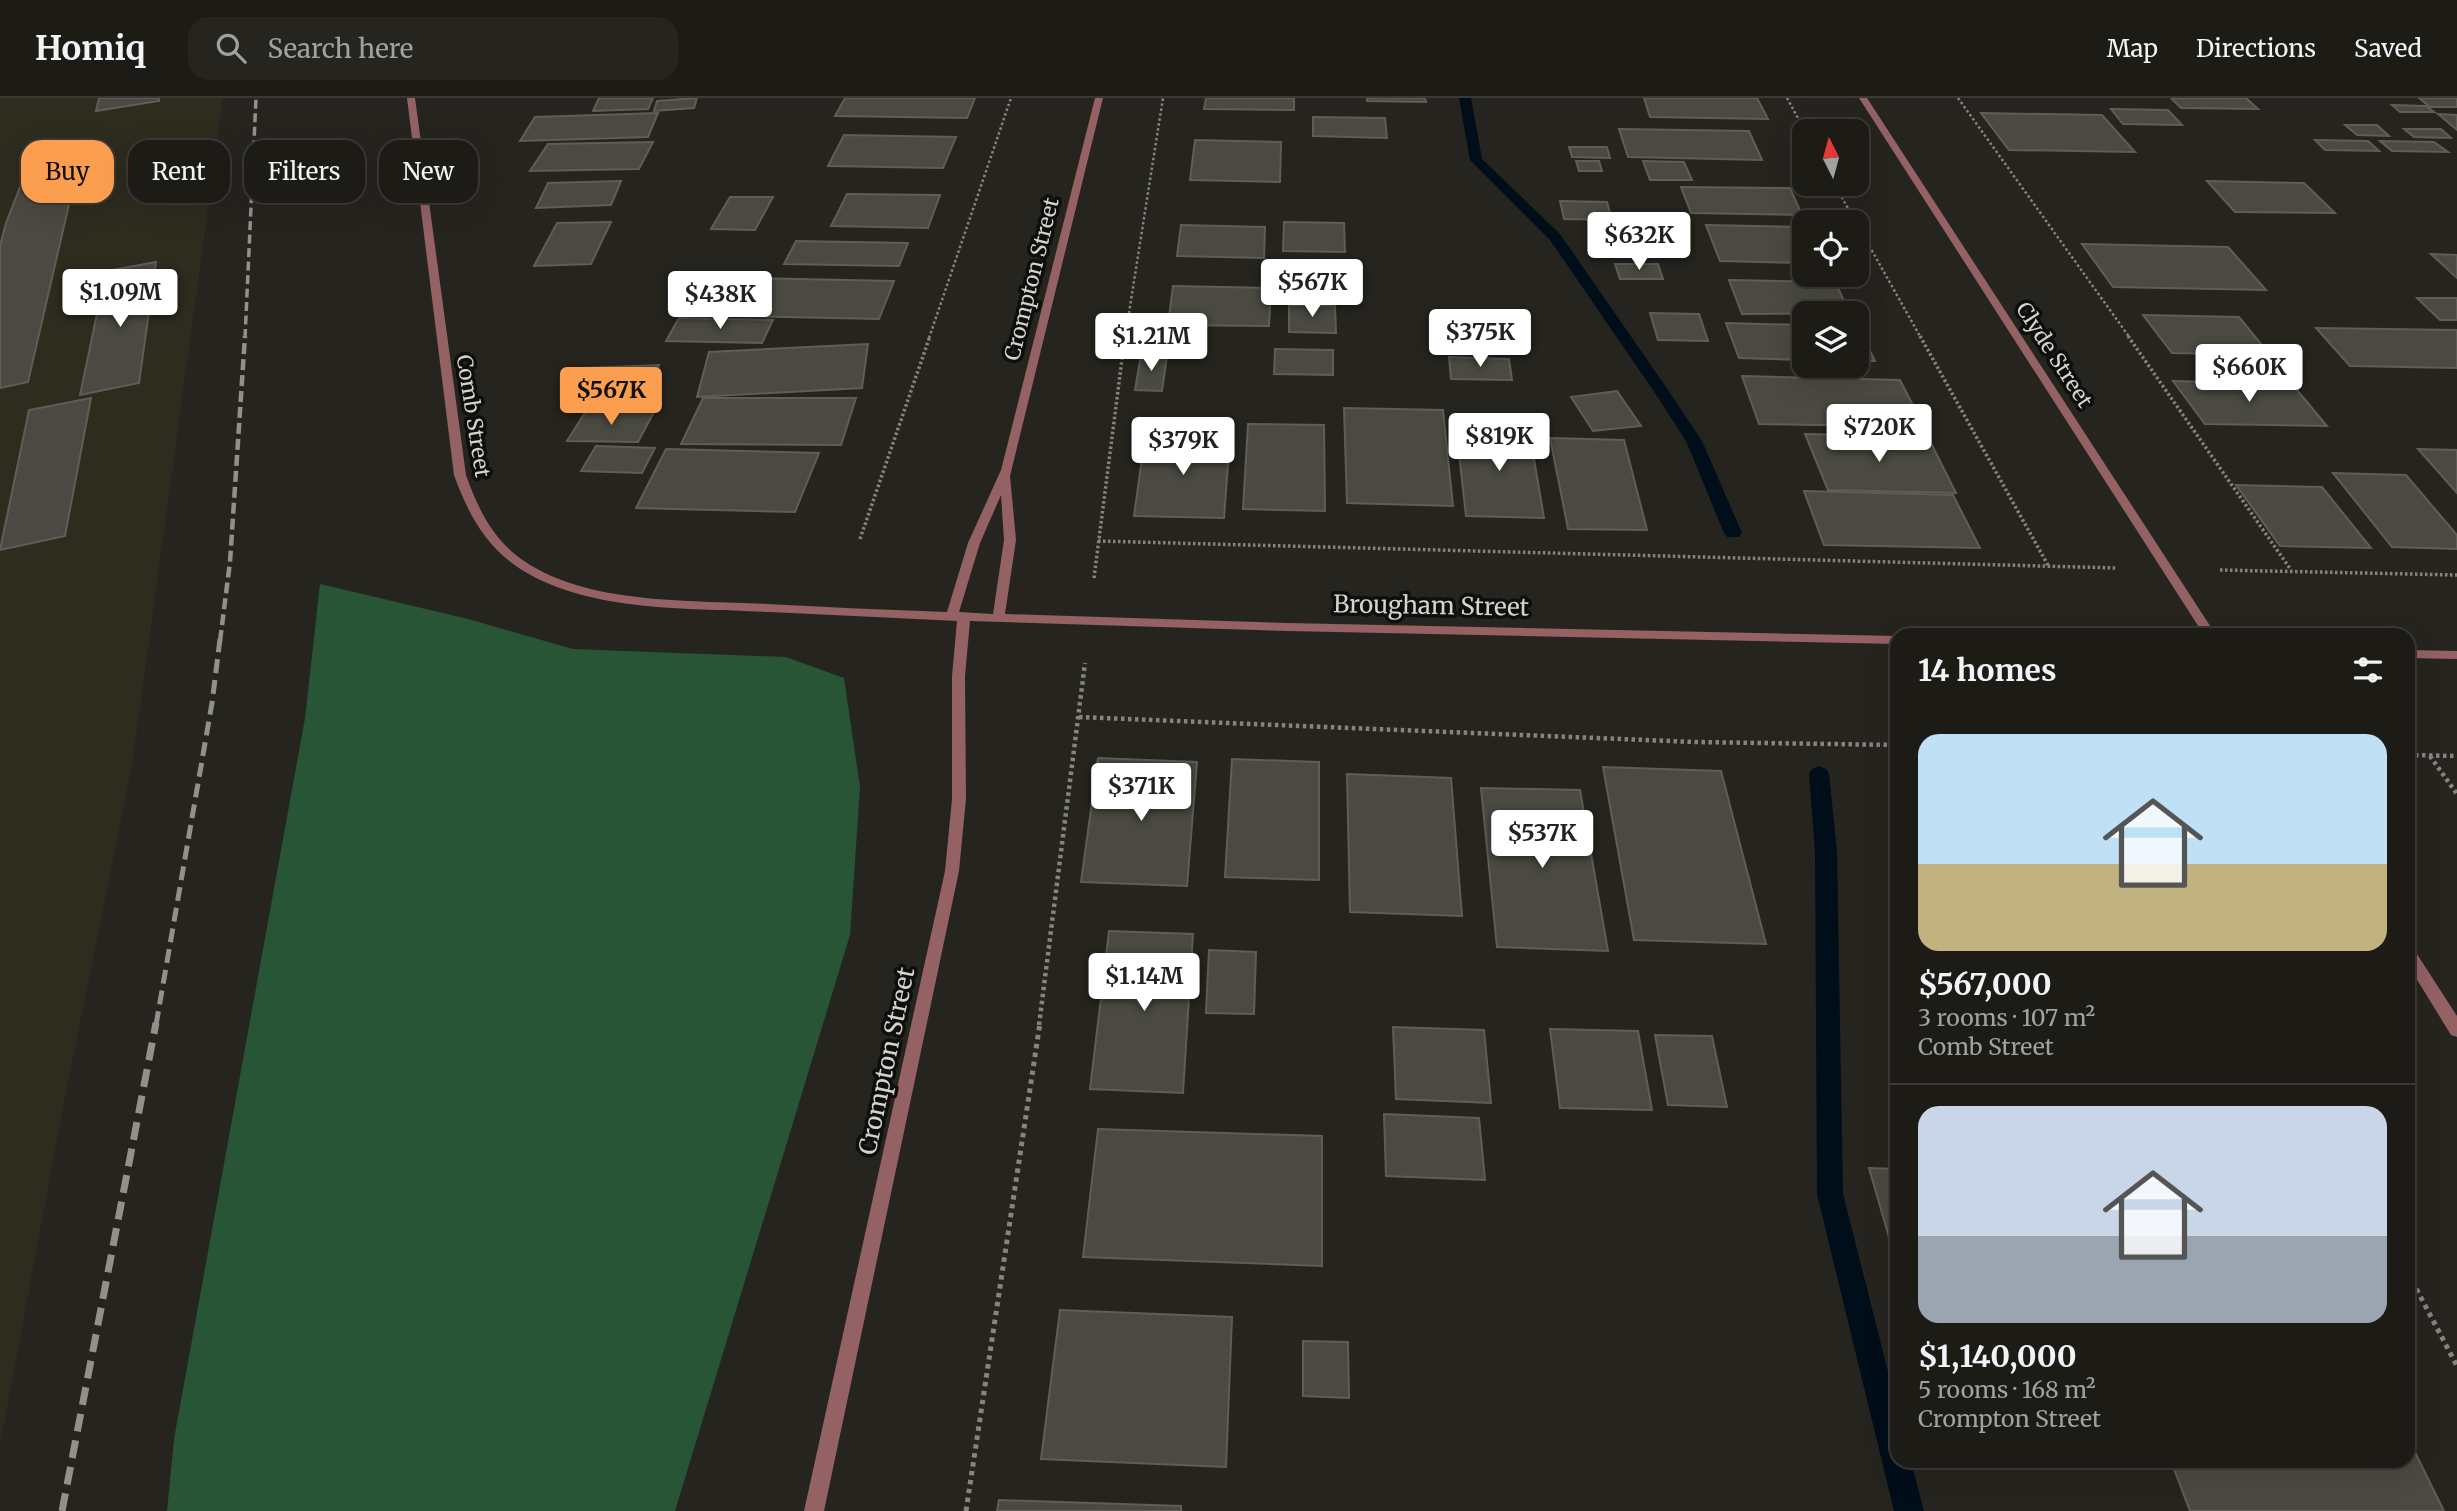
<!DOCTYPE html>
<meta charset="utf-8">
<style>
:root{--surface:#1c1b16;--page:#25241f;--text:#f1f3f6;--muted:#a0a1a1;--line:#3a3935;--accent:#fb9e50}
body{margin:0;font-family:Merriweather,serif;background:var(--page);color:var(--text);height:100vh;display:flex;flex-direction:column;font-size:26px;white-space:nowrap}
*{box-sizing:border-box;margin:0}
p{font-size:23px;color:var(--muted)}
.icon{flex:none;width:38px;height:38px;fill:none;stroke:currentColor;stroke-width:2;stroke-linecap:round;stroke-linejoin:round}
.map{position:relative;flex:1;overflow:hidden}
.drawer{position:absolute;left:1890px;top:530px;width:525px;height:840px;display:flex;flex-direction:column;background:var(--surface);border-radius:21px;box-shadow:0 7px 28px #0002,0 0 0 2px var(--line)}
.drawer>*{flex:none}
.hud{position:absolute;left:21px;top:42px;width:665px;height:63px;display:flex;gap:14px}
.needle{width:46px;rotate:354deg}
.controls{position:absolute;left:1792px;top:21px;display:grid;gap:14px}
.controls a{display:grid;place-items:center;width:77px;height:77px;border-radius:14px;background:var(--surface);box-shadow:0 7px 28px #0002,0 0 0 2px var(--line);font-size:35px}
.price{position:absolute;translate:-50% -60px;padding:0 16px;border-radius:7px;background:#fff;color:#222;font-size:23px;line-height:46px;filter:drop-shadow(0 2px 4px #0008)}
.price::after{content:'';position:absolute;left:50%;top:42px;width:21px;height:16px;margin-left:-10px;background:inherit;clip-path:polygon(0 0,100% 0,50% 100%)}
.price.current{background:var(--accent);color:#111}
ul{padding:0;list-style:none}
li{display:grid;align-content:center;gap:14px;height:371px;padding:0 28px}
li+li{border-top:2px solid var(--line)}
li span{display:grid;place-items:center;height:217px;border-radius:21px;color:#555}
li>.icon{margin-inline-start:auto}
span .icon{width:126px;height:126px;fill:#fffc;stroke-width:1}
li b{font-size:30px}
h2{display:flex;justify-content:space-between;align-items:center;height:84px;padding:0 28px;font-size:30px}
.chip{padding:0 24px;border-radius:21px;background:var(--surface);box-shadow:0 7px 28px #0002,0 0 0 2px var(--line);font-size:24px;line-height:63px}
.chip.current{background:var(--accent);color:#111}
header{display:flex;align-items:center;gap:42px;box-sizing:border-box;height:98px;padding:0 35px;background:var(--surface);border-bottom:2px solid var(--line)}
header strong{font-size:33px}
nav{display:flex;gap:38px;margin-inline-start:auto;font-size:24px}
.search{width:490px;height:63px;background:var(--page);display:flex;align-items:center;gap:18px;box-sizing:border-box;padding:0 24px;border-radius:21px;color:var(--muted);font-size:26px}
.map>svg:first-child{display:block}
</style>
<header>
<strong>Homiq</strong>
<div class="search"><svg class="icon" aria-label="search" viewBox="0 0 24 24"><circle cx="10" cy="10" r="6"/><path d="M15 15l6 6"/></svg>Search here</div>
<nav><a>Map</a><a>Directions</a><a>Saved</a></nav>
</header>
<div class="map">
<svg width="2457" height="1413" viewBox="0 0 2457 1413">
<rect width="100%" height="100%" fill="#26241e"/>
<polygon fill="#2e2c1f" points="0,0 223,0 132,668 66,994 0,1347"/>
<polygon fill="#275536" points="320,486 468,521 573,551 786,559 844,580 860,689 850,837 675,1413 167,1413 174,1341 305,620"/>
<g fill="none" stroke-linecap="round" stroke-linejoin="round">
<g fill="#000e1a" fill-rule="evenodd">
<polygon points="1459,0 1471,0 1482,61 1560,136 1666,289 1702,343 1742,435 1739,439 1727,439 1724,435 1686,343 1653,292 1550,142 1470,62"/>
<polygon points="1819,668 1826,671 1829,676 1837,754 1843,1096 1897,1309 1897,1363 1911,1363 1924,1413 1894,1413 1817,1096 1815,754 1809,676 1812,671"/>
</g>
</g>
<g fill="#4a4942" stroke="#5f5e56" stroke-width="2">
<polygon points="99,0 159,0 159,3 96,13"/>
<polygon points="599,0 653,0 648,11 593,13"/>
<polygon points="697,0 694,10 654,13 657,3"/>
<polygon points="845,0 975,0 967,20 835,18"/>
<polygon points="1206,0 1294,0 1294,12 1204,11"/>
<polygon points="1367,0 1425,0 1426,4 1367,3"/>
<polygon points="1644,0 1757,0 1768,21 1650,19"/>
<polygon points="2171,0 2246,0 2258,11 2181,10"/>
<polygon points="2419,0 2457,0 2457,9 2430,9"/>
<polygon points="2392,7 2426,8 2434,14 2400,14"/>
<polygon points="2111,11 2168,12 2182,27 2123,26"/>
<polygon points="658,15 648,39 520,43 535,19"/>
<polygon points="1981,15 2102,17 2135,54 2009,52"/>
<polygon points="2438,16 2457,17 2457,32"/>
<polygon points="1313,19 1385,20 1387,40 1313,38"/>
<polygon points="2345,27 2377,27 2389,38 2357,37"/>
<polygon points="1619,31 1749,33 1762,62 1628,59"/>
<polygon points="2404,31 2441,31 2451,40 2414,39"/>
<polygon points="844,37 956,39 943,70 828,68"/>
<polygon points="1195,42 1281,44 1280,84 1190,82"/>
<polygon points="2315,42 2368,43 2379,53 2325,52"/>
<polygon points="2380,43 2434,44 2448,54 2392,53"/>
<polygon points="653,44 639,71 530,73 548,46"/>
<polygon points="1569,49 1607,49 1610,60 1572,59"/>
<polygon points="1576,63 1599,63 1602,73 1579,73"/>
<polygon points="1643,63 1684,64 1692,82 1650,82"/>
<polygon points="76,76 28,284 0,290 0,148 6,125 22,84"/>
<polygon points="621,83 611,107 536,110 548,85"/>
<polygon points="2207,83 2304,85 2335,115 2235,114"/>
<polygon points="1681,89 1790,90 1802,117 1691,115"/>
<polygon points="847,96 940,97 928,130 831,128"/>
<polygon points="730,99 773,99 755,132 711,131"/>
<polygon points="1560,103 1607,104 1612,122 1564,121"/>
<polygon points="611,124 591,166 534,168 557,125"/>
<polygon points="1284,124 1344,125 1345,154 1283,153"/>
<polygon points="1181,127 1265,129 1264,160 1177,158"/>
<polygon points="1706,127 1804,129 1804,165 1720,163"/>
<polygon points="796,143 908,145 899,168 784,166"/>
<polygon points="2082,146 2228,149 2266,192 2113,189"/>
<polygon points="2431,156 2457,157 2457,180"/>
<polygon points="156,164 139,285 80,297 106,173"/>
<polygon points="1615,166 1658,166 1663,181 1620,181"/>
<polygon points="756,180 894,183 879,221 736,218"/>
<polygon points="1729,182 1835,184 1850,215 1742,216"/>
<polygon points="1173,188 1271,190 1269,228 1168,227"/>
<polygon points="2417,200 2457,200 2457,222 2440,222"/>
<polygon points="1289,207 1335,208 1336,235 1289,234"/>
<polygon points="1650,215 1699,216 1708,243 1658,242"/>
<polygon points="2143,217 2239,219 2270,257 2172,255"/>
<polygon points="679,220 773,222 762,245 666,243"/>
<polygon points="1726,225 1804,227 1804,262 1739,260"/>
<polygon points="1857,228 1858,228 1875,263 1857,263"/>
<polygon points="2316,230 2457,232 2457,270 2350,268"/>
<polygon points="868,246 862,290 697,299 709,254"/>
<polygon points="1275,251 1333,252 1333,277 1274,276"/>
<polygon points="1141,257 1167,258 1162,293 1135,292"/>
<polygon points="1449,259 1509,261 1512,282 1451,281"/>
<polygon points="659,267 647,300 569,303 583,270"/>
<polygon points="1742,278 1900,282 1924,329 1759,326"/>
<polygon points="2173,283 2292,286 2327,328 2205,326"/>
<polygon points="1617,293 1641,328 1593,333 1571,299"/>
<polygon points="91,300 65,438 0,452 29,312"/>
<polygon points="703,300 856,300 841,347 681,346"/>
<polygon points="1344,310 1443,312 1453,408 1347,405"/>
<polygon points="586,313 654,314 638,344 567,343"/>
<polygon points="1248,326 1324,327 1325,413 1243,411"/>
<polygon points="1456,329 1529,331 1544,420 1466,418"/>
<polygon points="1805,336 1928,339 1956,395 1828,392"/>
<polygon points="1145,338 1230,340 1224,420 1134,418"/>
<polygon points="1550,340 1624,342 1647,432 1568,431"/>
<polygon points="596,348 655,350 642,375 581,373"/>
<polygon points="666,351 819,355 795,414 636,410"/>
<polygon points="2418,351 2457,352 2457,395"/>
<polygon points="2333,375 2406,377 2457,437 2457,451 2392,449"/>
<polygon points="2236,387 2322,389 2371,450 2280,448"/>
<polygon points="1804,393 1953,397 1980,450 1824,447"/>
<polygon points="1098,660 1197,664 1187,788 1081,784"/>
<polygon points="1232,661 1319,664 1319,782 1225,779"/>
<polygon points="1603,669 1721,673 1766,846 1634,842"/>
<polygon points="1347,676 1451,680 1462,818 1350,814"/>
<polygon points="1481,690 1580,692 1608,853 1497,849"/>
<polygon points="1109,833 1193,836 1183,995 1090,991"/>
<polygon points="1209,852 1256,854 1254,916 1206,915"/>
<polygon points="1393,929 1484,932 1491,1005 1396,1001"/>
<polygon points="1550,931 1638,933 1652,1012 1560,1010"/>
<polygon points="1655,937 1712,938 1727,1009 1668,1007"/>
<polygon points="1384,1016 1479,1020 1485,1082 1386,1078"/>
<polygon points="1098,1031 1322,1038 1322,1168 1083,1159"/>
<polygon points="1869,1070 1897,1071 1897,1167"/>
<polygon points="1060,1212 1232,1219 1226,1369 1041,1361"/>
<polygon points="1303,1243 1348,1244 1349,1300 1303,1298"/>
<polygon points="2408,1340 2444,1413 2190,1413 2171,1363 2408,1363"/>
<polygon points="999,1402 1181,1408 1181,1413 997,1413"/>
</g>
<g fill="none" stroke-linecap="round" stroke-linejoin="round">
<g stroke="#85847f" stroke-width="2.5" stroke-dasharray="2.5 2.5" stroke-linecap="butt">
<polyline points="1787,0 1805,33"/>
<polyline points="1958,0 2130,240"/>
<polyline points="1834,86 1856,124"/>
<polyline points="1857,126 1921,240"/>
<polyline points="929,240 1011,0"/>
<polyline points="1125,240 1163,0"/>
</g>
<g stroke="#85847f" stroke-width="3.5" stroke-dasharray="2.5 2.5" stroke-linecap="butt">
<polyline points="1920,238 2049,469"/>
<polyline points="2128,238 2291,472"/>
<polyline points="860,441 930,238"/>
<polyline points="1098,443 2117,470"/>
<polyline points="2220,472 2457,477"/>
<polyline points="1094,480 1125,238"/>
</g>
<g stroke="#85847f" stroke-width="4.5" stroke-dasharray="3.5 3.5" stroke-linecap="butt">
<polyline points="1079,619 1695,644 1897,647"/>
<polyline points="2408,657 2457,658"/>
<polyline points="2430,658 2457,696"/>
<polyline points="1039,927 1085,565"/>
</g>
<g stroke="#85847f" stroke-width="5" stroke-dasharray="4.5 4.5" stroke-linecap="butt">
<polyline points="2408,1175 2457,1268"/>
<polyline points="966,1413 1040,925"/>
</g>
<g fill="#946165" fill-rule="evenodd">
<path d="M407,0H415L466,377C478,411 493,442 524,463C589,507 691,502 767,506C827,509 887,512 947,514L968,445L1001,372L1095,0H1103L1010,378L1016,442L1005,516L1287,525L1897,538V546L1287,533L970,523L965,578L966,701L959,773L824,1413H804L945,773L952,701V578L957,523C895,520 833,517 770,514C691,510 584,515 516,468C484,446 467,413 454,377ZM1001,397L1004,442L993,516L959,514L980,445Z"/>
<polygon points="1859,0 1867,0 2216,537 2204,537"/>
<polygon points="2408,552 2457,553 2457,561 2408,560"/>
<polygon points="2408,848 2413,850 2457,918 2457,939 2451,937 2408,867"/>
</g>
<polyline stroke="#91908b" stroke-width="3.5" stroke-dasharray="9 4.5" stroke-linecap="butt" points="245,240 256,0"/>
<polyline stroke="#91908b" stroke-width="4.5" stroke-dasharray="11 5" stroke-linecap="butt" points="220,543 230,464 245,238"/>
<polyline stroke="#91908b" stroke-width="5" stroke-dasharray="14 7" stroke-linecap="butt" points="156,927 212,605 220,541"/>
<polyline stroke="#91908b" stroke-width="7" stroke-dasharray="18 9" stroke-linecap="butt" points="62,1413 156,925"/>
</g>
<g text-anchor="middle" stroke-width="7" stroke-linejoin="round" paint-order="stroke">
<g font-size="21" fill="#d4d3cf" stroke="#0e0e0b">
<text transform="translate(1032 181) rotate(-76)" y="7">Crompton Street</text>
<text transform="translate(2054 257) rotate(57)" y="7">Clyde Street</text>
<text transform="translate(473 318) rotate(81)" y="7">Comb Street</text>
</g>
<g font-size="24" fill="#d4d3cf" stroke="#0e0e0b">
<text transform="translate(1431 508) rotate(1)" y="8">Brougham Street</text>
<text transform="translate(887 963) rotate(-78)" y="8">Crompton Street</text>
</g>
</g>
</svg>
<div class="controls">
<a><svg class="needle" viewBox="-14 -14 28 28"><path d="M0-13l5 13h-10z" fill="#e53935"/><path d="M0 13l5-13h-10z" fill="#a0a1a1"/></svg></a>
<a><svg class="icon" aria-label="locate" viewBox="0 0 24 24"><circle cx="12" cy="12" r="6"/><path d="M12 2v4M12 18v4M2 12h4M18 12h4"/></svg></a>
<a><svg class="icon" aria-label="layers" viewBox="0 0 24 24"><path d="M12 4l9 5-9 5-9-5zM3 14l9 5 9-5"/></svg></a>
</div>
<b class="price" style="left:1639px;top:174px">$632K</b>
<b class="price" style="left:1312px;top:221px">$567K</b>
<b class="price" style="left:120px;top:231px">$1.09M</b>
<b class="price" style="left:720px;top:233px">$438K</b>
<b class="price" style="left:1480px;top:271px">$375K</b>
<b class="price" style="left:1151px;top:275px">$1.21M</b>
<b class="price" style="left:2249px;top:306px">$660K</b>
<b class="price current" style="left:611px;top:329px">$567K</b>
<b class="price" style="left:1879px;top:366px">$720K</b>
<b class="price" style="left:1499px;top:375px">$819K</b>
<b class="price" style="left:1183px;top:379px">$379K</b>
<b class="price" style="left:1141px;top:725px">$371K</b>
<b class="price" style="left:1542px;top:772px">$537K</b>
<b class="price" style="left:1144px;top:915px">$1.14M</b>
<div class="hud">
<a class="chip current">Buy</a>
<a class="chip">Rent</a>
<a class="chip">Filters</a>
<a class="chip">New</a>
</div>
<section class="drawer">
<h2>14 homes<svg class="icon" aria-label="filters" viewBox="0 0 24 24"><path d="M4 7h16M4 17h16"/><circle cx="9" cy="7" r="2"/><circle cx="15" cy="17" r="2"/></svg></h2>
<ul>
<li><span style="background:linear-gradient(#bfe0f5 60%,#c2b280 0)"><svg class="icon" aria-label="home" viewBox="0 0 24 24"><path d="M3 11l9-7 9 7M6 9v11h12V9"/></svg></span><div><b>$567,000</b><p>3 rooms · 107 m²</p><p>Comb Street</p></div></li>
<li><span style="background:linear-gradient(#c9d6e8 60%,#9aa5b1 0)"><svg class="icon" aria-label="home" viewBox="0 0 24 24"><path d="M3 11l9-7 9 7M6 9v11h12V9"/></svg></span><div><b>$1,140,000</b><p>5 rooms · 168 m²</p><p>Crompton Street</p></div></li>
</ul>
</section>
</div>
